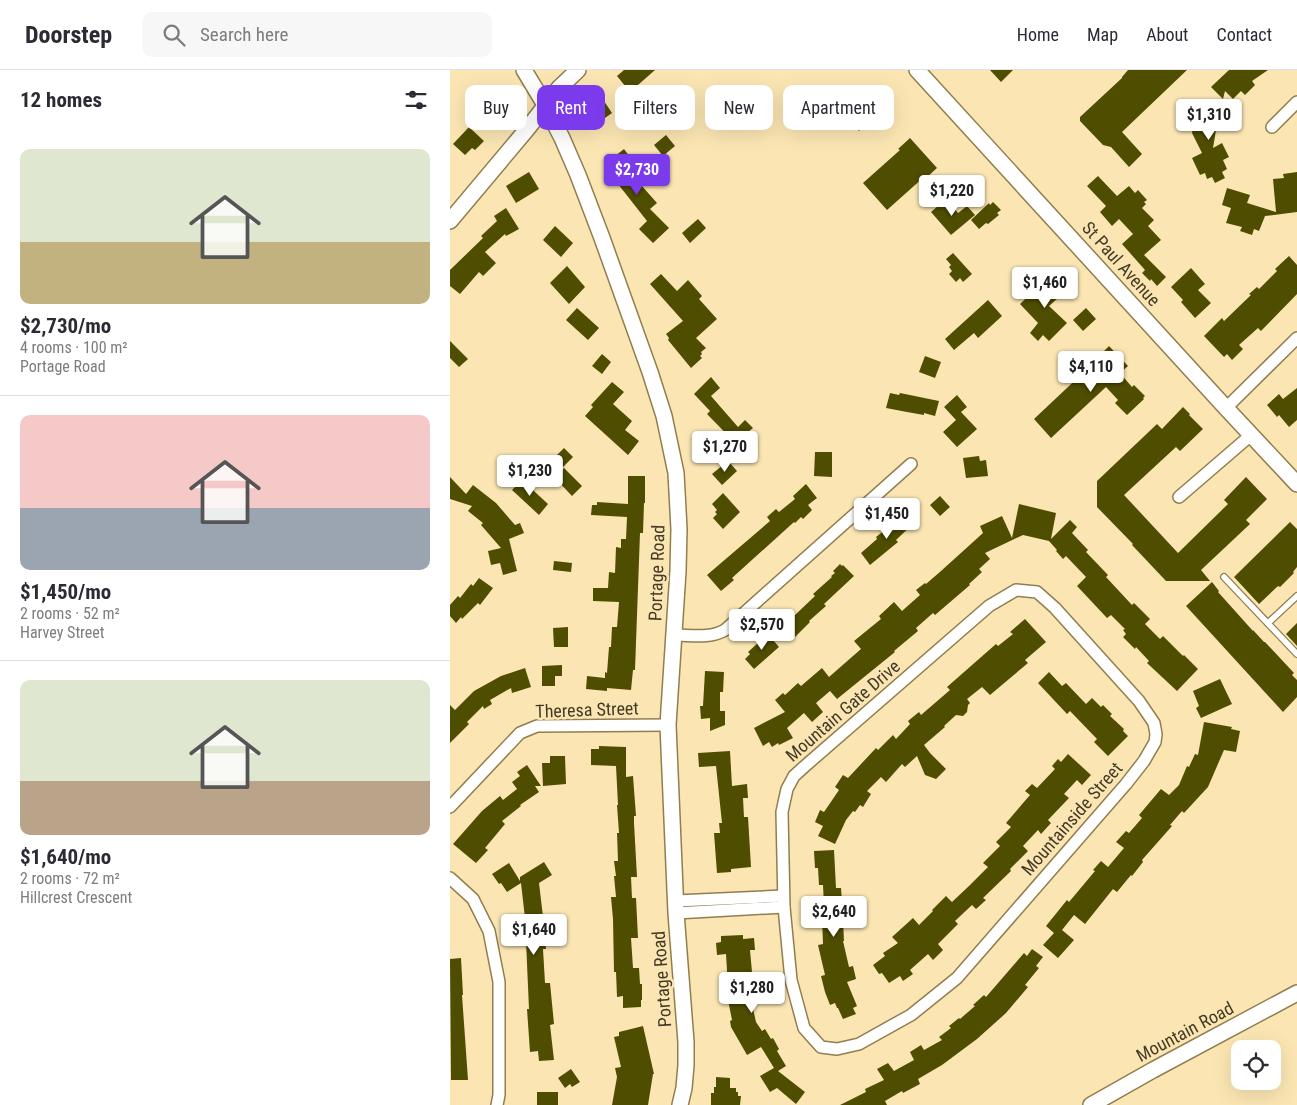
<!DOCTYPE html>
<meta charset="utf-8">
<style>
:root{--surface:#fff;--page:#f7f7f7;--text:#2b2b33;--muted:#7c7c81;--line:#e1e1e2;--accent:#7c3aed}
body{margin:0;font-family:"Roboto Condensed",sans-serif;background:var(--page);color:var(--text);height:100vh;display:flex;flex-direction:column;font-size:19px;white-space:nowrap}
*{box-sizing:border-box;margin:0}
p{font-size:16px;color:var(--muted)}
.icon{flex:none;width:28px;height:28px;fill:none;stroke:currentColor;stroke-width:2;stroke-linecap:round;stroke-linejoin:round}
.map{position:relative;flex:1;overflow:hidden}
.panel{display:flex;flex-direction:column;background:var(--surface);width:450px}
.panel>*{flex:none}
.top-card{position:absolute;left:15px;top:15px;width:475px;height:45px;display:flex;gap:10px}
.fabs{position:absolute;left:781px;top:970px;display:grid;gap:10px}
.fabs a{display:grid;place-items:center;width:50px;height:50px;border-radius:10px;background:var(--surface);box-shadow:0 5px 20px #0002;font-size:25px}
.price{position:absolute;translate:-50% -42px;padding:0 11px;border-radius:5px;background:#fff;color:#222;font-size:16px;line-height:32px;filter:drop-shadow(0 1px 2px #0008)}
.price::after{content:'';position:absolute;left:50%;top:30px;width:15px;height:11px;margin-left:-8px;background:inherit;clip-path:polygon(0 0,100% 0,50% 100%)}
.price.active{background:var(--accent);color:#fff}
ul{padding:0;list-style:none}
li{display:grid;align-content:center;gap:10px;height:265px;padding:0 20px}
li+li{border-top:1px solid var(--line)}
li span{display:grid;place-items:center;height:155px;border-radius:10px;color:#555}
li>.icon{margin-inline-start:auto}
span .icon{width:90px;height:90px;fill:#fffc;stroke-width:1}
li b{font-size:21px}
h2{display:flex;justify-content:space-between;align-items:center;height:60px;padding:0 20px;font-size:21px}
.chip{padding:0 18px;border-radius:10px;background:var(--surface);box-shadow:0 5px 20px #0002;font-size:18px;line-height:45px}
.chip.active{background:var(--accent);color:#fff}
header{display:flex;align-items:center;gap:30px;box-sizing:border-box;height:70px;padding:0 25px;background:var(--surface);border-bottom:1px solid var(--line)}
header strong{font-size:24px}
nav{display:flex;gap:28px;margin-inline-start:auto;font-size:18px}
.search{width:350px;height:45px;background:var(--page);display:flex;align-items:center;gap:12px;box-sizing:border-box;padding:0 18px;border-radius:10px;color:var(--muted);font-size:19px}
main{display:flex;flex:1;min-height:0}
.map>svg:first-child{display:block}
</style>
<header>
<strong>Doorstep</strong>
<div class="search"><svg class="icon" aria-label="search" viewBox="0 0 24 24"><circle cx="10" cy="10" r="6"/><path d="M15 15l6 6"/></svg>Search here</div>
<nav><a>Home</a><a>Map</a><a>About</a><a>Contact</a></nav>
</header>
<main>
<section class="panel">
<h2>12 homes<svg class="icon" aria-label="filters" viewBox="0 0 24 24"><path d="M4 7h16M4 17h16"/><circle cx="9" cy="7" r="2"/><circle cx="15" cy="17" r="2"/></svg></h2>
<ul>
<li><span style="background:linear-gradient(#dfe7d0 60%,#c2b280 0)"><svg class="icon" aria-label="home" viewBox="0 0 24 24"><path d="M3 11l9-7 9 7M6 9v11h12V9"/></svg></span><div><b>$2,730/mo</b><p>4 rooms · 100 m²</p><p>Portage Road</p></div></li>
<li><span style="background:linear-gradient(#f6c9c9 60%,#9aa5b1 0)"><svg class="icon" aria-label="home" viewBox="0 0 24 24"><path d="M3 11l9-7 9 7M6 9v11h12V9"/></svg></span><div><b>$1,450/mo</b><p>2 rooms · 52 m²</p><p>Harvey Street</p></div></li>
<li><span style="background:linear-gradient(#dfe7d0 65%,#b9a48a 0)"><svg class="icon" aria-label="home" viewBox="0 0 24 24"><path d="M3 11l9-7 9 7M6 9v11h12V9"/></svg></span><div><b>$1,640/mo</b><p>2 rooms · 72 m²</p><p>Hillcrest Crescent</p></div></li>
</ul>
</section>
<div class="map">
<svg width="847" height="1035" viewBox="0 0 847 1035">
<rect width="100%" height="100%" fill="#fbe6b3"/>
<g fill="#4f4d00">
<polygon points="174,0 205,0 180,22 167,6"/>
<polygon points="540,0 563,0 551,12"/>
<polygon points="678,0 737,0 672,62 692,84 679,97 661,77 653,75 630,51 630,47 672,8 672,7"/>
<polygon points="779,0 818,0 802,11 805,15 795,25 791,21 783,29 775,21 773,29 761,17"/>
<polygon points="43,20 58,41 47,50 31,30"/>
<polygon points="137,20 143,29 150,25 162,43 145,55 126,28"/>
<polygon points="425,28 434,37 409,61 400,51"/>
<polygon points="744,30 773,35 770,49 768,48 763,78 772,73 779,87 773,90 777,99 772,102 775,108 765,113 762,107 757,109 755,103 750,105 742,88 752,83 742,63 745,44 742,44"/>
<polygon points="19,57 34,71 25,80 22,78 15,85 3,74"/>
<polygon points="216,65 225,76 213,86 204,75"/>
<polygon points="460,68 487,98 476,108 474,107 437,140 413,113 450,80 448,79"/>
<polygon points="174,79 183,91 175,97 207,133 200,139 219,158 203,173 189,159 197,151 168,114 169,113 155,94"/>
<polygon points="79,102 89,119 66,133 56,116"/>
<polygon points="847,102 847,142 815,146 809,161 804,159 802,165 790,161 792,157 776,153 781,138 772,135 777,118 800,125 797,133 826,142 823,109 834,108 833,104"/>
<polygon points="648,106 667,126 679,116 685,123 688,120 697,130 694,132 696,134 692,138 704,150 698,156 711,170 694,185 716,207 707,216 701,209 700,211 692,203 695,200 672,174 683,164 669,149 662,156 650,142 656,136 637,116"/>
<polygon points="496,129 508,143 517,136 525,145 501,165 481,142"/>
<polygon points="543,132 551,140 547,143 549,145 538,154 536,153 529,159 521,150 539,133 540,135"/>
<polygon points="56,138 69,159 56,166 55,164 35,182 46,193 33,206 29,202 10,224 0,216 0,200 33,168 31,166 47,151 44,146"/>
<polygon points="248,149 256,158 240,173 232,163"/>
<polygon points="105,156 123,173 111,187 93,170"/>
<polygon points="503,183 522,204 513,212 510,208 506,212 499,204 502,201 499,197 501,195 496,189"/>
<polygon points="839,186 847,195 847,224 811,261 808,258 789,275 793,279 782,290 777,284 774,287 754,266 772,248 774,251 801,225 799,224 807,217 809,219 827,201 825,199"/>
<polygon points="117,196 135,217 119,234 100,213"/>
<polygon points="741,198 755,214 748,220 761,233 745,248 731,232 733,230 721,217"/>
<polygon points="211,204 227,221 238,210 252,226 249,229 267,249 246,268 256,278 251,282 252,284 250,286 252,288 241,298 218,270 219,268 216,264 233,251 200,214"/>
<polygon points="602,204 617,220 599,236 617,253 599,271 593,265 588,271 580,263 588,253 570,234"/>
<polygon points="538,230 552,246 528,268 524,263 504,280 495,269"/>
<polygon points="127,238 149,258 138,270 116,250"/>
<polygon points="636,238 646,249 633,261 623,250"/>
<polygon points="0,271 18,289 9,297 0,288"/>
<polygon points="659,276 678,296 670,303 682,317 684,315 695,326 693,328 694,329 677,345 665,333 668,330 656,317 601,368 584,349 654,283 653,282"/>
<polygon points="152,284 161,292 152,304 142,296"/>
<polygon points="475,286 491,292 485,308 469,302"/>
<polygon points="261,307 270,318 261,326 288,357 295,350 303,358 298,362 308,373 297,385 257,344 260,341 244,324"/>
<polygon points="162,312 174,322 163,334 182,351 175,360 189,371 178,385 135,346 143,337 141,335"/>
<polygon points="847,318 847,350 839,357 829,345 827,347 817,335 829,324 833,329"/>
<polygon points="440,323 449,325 450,323 489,331 485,346 474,343 474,345 457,342 436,338"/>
<polygon points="507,325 517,337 511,342 527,359 507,377 493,362 506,350 494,337"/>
<polygon points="733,337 740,344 739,345 753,359 730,381 726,377 674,425 728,483 778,434 774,430 796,407 817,429 796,450 800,454 751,500 760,511 716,511 682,475 683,474 647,437 647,411 707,354 712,359"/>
<polygon points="114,378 123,387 113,397 104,388"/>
<polygon points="365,382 382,382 382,407 364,406"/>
<polygon points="529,386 530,391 536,390 538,406 516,408 513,388"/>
<polygon points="279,392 287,401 272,415 262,404 273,395 274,397"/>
<polygon points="114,398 132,416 122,426 105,408"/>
<polygon points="178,406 195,406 195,433 194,433 193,463 190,463 185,600 183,600 181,620 157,618 157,621 136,619 137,606 155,608 155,602 157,603 159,577 161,577 162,557 167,557 169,532 143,531 143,518 158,518 159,502 165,503 166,477 171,478 171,469 176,469 177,447 141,445 142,435 147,435 147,432 178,434"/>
<polygon points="0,407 16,424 23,415 46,433 65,455 70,453 74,463 59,469 67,501 53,505 50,493 41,495 38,481 51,478 31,455 33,453 18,441 22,436 0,429"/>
<polygon points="72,410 98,434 89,445 62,420"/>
<polygon points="356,414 367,428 358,435 362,440 353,449 351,447 345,453 344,452 282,508 284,510 271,521 257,505 320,451 317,447 326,439 329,442 345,429 343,426"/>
<polygon points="273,423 290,442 273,459 263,448 267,444 265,442 267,440 262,434"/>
<polygon points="490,426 500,437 490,446 480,435"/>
<polygon points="569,434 606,443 601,469 620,450 627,457 622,463 638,480 636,482 658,505 656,507 682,535 684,533 700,549 695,554 710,569 713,566 733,586 734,585 748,599 727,621 697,593 699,591 686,577 685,579 673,567 676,564 673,560 675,559 661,545 657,548 627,516 636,507 616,486 613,489 606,481 607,480 599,471 573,465 535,483 540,489 529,499 532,502 519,514 520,515 485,545 483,543 466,558 468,561 444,581 445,582 387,629 380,621 366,633 373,642 362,652 354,643 337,658 343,668 329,675 328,673 322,677 319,672 313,676 304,658 335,642 325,630 333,623 335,625 348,613 351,616 372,598 379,607 411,579 404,571 431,549 429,546 444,532 452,541 470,525 466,520 475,513 476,514 491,501 533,463 530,456 552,446 562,468"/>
<polygon points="454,444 463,454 446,470 448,472 420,495 411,483 427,469 426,467 436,459 437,460"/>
<polygon points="840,452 847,459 847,497 843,502 844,503 830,517 828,516 809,534 784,507"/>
<polygon points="104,491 122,493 121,502 103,500"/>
<polygon points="390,494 392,496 393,495 404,506 374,534 376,536 359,551 360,552 345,567 334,555 338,552 336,550 343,544 345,545 365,526 363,524 382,507 381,506 385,503 383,501"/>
<polygon points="29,508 43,518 30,535 28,533 12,549 11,547 6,553 0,546 0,535 8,526 10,528 21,514 23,516"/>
<polygon points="762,512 769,521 768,522 803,561 803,560 814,572 815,572 844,603 842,605 847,610 847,627 833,642 736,536"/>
<polygon points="575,549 596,572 575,590 578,593 540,625 532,617 517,629 520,633 518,635 517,642 513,646 506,645 494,656 495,657 474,675 480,683 496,699 486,709 475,705 467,686 455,697 452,694 436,712 431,707 417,721 421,724 413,737 410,735 405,742 403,741 396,750 385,774 368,766 373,756 365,752 370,740 374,742 389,720 385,717 393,705 398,708 426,678 428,680 443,665 446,669 460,654 458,651 469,642 471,645 500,620 497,617 546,574 548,576 563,564 560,562"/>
<polygon points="847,553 847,576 836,564"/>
<polygon points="118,557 118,577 104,577 103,558"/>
<polygon points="318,564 329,577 304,599 295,589 300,584 298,582"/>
<polygon points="112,595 112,606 105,606 105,616 92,616 92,596"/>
<polygon points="75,598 81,617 62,623 61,618 40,630 42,634 34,639 33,636 17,652 19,654 0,673 0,635 5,640 24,621 51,606"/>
<polygon points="255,601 274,602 273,622 270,622 270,641 275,641 275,655 260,661 260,648 251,649 250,636 253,636"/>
<polygon points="599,602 612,616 616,613 636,634 642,628 651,637 653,635 662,644 660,646 674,659 673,661 678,666 658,686 644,672 647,669 620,641 617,644 588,613"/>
<polygon points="770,609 782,634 751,648 746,638 749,636 743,621"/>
<polygon points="754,652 782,657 781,659 790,661 786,682 774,680 758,717 734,743 732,741 720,755 722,756 692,790 693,792 682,806 681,805 667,822 663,819 635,854 624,845 612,860 624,870 608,888 593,875 604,863 596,856 617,830 619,832 645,801 643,800 651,791 658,797 674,778 666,772 676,761 679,763 692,748 689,745 711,719 719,725 729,715 737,696 739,697 745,684 748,685"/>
<polygon points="149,676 176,677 176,707 183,706 186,746 184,746 184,753 187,807 181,807 182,828 186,828 188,868 181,868 183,898 189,898 190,914 192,914 192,930 191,930 191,937 173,938 173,926 167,927 166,902 164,902 163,849 161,827 166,827 164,806 166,806 164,791 168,791 167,763 169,763 167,735 168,735 166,696 141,695 141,679 149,679"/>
<polygon points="280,681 282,716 297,714 298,728 293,728 294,747 298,747 301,797 281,799 281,802 267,803 264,763 270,763 269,753 272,753 266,696 249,697 248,683"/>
<polygon points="618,684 641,705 632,715 627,710 614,724 619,728 598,750 601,753 591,764 588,760 573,776 578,781 560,799 561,801 533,828 536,830 526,839 522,835 505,851 508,854 488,874 493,880 483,890 478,884 460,900 463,904 453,911 450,906 439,913 432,903 429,904 423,895 435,886 433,883 448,873 442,867 463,848 469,855 483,841 482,840 496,826 502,832 519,816 538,797 533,793 550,776 546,772 561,757 556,753 580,725 575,721 582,714 587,718 605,699 602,696 608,689 611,692"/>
<polygon points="100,686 115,686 116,714 93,716 92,693 100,693"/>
<polygon points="77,695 91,716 85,716 89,722 70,735 71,736 52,751 55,754 35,778 38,780 26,793 3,774 32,741 50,726 53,730 67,719 62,712 70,706 67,702"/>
<polygon points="384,780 386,818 391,818 392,832 395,832 396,856 393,851 394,871 393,871 399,897 403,896 406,909 397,912 407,936 403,938 406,944 393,949 388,938 387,938 385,933 380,935 375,922 371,906 375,905 368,875 373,874 372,848 367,848 367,835 374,835 373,815 369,815 368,798 365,798 364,781"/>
<polygon points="94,792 102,805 89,813 94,855 101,854 102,868 95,869 96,879 93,879 95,913 100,913 104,954 100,955 104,990 89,991 88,981 80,982 77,939 79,939 76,871 75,872 73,857 76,857 71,813 57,822 51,813 49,814 42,804 59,793 70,811 70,807"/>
<polygon points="293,865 293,869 304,868 305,880 300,880 302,902 296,903 297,924 304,923 307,933 302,934 306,952 312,961 315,959 321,969 323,968 329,979 327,981 336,996 328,1001 355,1022 346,1034 327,1018 320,1022 310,1006 324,998 311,977 297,985 281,957 280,951 282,950 279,935 276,884 267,885 266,873 271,872 271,866"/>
<polygon points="582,879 593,887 586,896 589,898 575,915 578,917 556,943 527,969 492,995 468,1009 470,1014 453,1023 452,1021 435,1031 437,1035 390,1035 416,1022 415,1019 434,1010 427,999 438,993 444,1001 464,990 460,982 471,975 474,980 492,970 489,967 501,958 499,956 509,948 510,949 525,936 523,935 534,925 536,927 574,883 577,886"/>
<polygon points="11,888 13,925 12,925 18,1010 1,1010 0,889"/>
<polygon points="193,956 204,1004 203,1004 198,1035 162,1035 167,1007 165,998 171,997 164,967 169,966 169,962"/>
<polygon points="121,999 130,1012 122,1017 120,1014 115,1018 108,1008"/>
<polygon points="266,1007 280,1008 280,1018 286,1018 286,1022 288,1022 288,1026 291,1026 290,1035 261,1035 261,1023 264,1023 264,1017 266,1017"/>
<rect x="87" y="1022" width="21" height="13"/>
</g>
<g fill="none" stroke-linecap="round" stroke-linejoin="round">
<g stroke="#917e4e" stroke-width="8">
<g id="lane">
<polyline points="774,507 847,584"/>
<polyline points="818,553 847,526"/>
</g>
</g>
<g stroke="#917e4e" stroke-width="14">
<g id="street">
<polyline points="822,57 847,32"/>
<polyline points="776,338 847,268"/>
<polyline points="729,427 801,365"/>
<polygon points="566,520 587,522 605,538 689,631 704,653 706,664 705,672 694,691 676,714 507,908 461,945 409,974 387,979 371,977 354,958 341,910 334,837 332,742 337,719 344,706 355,696 539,536"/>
<path d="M224,565C241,565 260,569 275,560L461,394"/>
<polyline points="0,737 70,663 87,656 218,655"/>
<polyline points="0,808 23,829 39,861 49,912 49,1025 47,1035"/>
<polyline points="226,831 333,826"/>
<polyline points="226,843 334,837"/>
</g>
</g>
<g stroke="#917e4e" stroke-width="18">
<g id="secondary">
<polyline points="74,0 95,35 112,68 128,105 152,168 200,302 214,346 226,403 229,459 228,501 218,655 226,843 236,972 236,995 234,1018 230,1035"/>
<polyline points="467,0 776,338 847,414"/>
<polyline points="0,151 78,58 109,18 128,0"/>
<polyline points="641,1035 703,1000 847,923"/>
</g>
</g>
<use href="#lane" stroke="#fff" stroke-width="5.5"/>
<use href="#street" stroke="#fff" stroke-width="11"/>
<use href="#secondary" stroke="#fff" stroke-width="15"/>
</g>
<g text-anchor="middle" stroke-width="5" stroke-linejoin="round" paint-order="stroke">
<g font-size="18" fill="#433a26" stroke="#fbe6b3">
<text transform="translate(671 194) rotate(48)" y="6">St Paul Avenue</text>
<text transform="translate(207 503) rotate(-88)" y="6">Portage Road</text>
<text transform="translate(137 640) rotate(-2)" y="6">Theresa Street</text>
<text transform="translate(393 641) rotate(-41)" y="6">Mountain Gate Drive</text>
<text transform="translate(622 749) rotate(-49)" y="6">Mountainside Street</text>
<text transform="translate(212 909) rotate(-94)" y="6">Portage Road</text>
<text transform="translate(735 962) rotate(-28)" y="6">Mountain Road</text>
</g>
</g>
</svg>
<div class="fabs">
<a><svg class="icon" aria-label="locate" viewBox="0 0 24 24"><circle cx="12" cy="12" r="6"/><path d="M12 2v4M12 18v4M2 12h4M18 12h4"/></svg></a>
</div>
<b class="price" style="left:759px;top:71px">$1,310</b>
<b class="price active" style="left:187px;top:126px">$2,730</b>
<b class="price" style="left:502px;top:147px">$1,220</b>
<b class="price" style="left:595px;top:239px">$1,460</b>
<b class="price" style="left:641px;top:323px">$4,110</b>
<b class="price" style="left:275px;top:403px">$1,270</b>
<b class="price" style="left:80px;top:427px">$1,230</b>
<b class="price" style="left:437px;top:470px">$1,450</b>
<b class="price" style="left:312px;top:581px">$2,570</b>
<b class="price" style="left:384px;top:868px">$2,640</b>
<b class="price" style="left:84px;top:886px">$1,640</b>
<b class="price" style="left:302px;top:944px">$1,280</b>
<div class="top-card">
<a class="chip">Buy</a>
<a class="chip active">Rent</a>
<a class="chip">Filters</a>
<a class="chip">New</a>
<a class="chip">Apartment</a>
</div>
</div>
</main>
